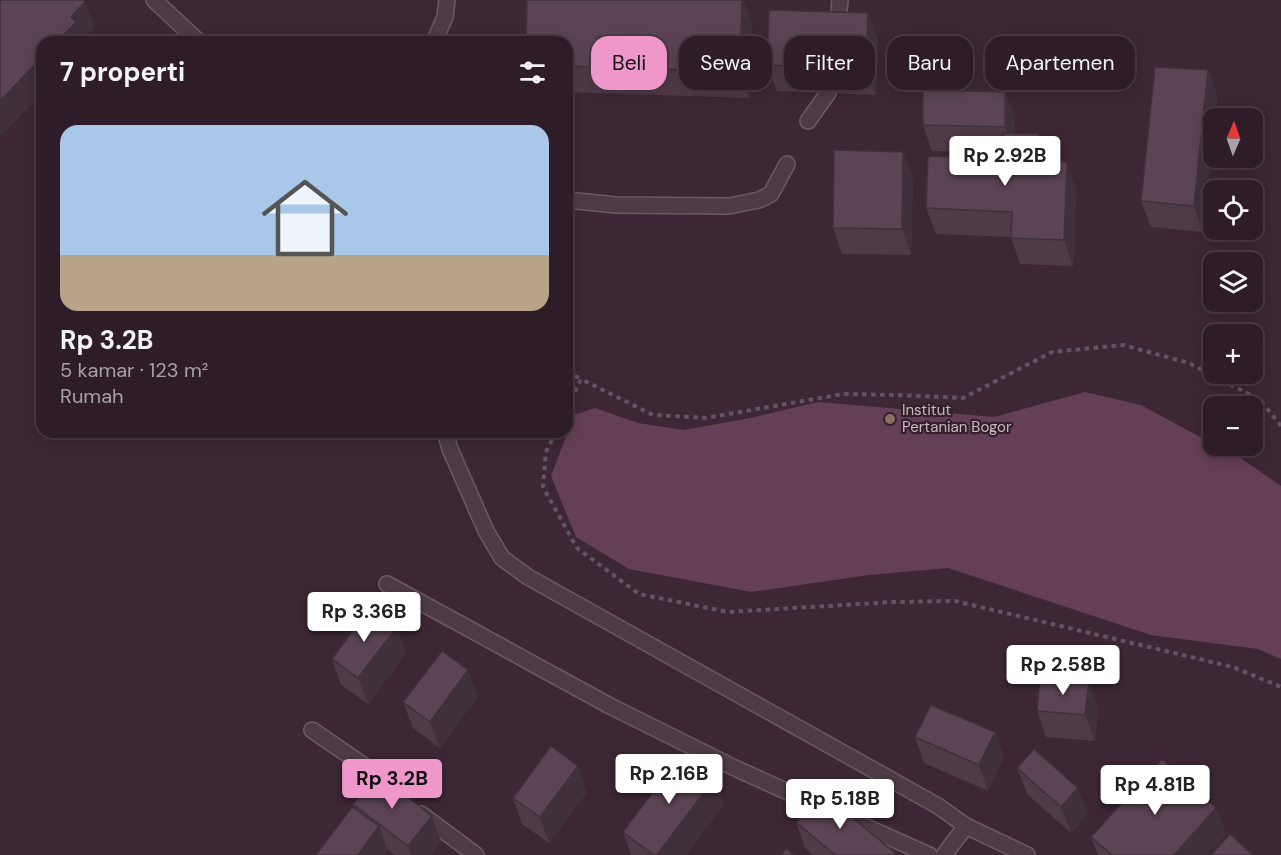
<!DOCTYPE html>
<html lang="id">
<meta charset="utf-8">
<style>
:root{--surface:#2e1d28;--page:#3a2a34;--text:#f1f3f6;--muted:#a7a2a8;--line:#493b45;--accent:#ef96ca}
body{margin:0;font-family:"DM Sans",sans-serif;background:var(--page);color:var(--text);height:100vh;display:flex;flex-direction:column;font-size:22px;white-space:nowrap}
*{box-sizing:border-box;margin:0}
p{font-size:20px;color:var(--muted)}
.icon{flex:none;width:33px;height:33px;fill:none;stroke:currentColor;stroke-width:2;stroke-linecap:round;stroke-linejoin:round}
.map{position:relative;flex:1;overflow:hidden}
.side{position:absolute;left:36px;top:36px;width:537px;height:402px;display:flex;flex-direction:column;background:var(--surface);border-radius:18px;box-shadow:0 3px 15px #0003,0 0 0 2px var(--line)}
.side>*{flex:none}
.hud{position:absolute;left:591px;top:36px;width:570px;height:54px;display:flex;gap:12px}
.needle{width:39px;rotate:2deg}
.controls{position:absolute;left:1203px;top:108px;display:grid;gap:12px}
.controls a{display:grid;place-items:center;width:60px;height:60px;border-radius:12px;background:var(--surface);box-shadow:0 3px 15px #0003,0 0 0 2px var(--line);font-size:30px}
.price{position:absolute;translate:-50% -51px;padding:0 14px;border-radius:6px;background:#fff;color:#222;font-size:20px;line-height:39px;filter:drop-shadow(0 2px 3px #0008)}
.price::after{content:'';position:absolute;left:50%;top:36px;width:18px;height:14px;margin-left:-9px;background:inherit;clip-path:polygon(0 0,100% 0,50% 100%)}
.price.on{background:var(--accent);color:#111}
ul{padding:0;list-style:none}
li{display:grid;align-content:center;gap:12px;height:318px;padding:0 24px}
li+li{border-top:2px solid var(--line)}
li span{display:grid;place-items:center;height:186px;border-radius:18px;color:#555}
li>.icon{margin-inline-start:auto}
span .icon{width:108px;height:108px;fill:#fffc;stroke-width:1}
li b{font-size:26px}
h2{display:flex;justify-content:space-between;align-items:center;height:72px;padding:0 24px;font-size:26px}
.pill{padding:0 21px;border-radius:18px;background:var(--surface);box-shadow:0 3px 15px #0003,0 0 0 2px var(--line);font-size:21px;line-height:54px}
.pill.on{background:var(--accent);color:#111}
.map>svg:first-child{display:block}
</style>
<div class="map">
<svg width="1281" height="855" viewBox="0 0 1281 855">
<rect width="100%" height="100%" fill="#3d2735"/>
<polygon fill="#653f56" points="1085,392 1141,405 1213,444 1214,446 1217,446 1239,457 1281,486 1281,659 1258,649 1151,635 948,568 869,575 751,592 629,569 576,537 551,476 574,415 595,408 638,423 684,430 750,418 818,402 994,417"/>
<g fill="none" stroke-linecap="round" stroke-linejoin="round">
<g stroke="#6b5964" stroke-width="18">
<g id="service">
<polyline points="154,0 199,42"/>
<polyline points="837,33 840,0"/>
<polyline points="434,42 445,17 447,0"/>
<polyline points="808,121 828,93"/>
<polyline points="567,200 616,205 729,206 759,200 771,194 787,164"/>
<polyline points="445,432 450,449 486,531 502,558 528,577 938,806 966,826 1027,855"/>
<polyline points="387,584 610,706 739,770 929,855"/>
<polyline points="312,730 379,776 392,788"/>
<polyline points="421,814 476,855"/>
<polyline points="944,855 966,826"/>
</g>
</g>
<g stroke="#645265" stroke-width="4" stroke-dasharray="4.5 4.5" stroke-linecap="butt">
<polyline points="567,372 581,379"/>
<polyline points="567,408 581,379 653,415 706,418 843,394 899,395 963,398 1052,352 1123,345 1189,363 1260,400 1281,426"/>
<polyline points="556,432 546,452 543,487 577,548 639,594 728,612 893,602 955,601 1233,667 1281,687"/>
</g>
<use href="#service" stroke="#4e3b46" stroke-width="15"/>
</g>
<g fill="#4f3a48">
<polygon points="743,0 752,25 749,98 567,92 567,42"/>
<polygon points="878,39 876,95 777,91 767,65"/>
<polygon points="1208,70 1217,96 1203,232 1151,227 1141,201"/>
<polygon points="1005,92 1015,118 1014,133 1048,161 1076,188 1073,266 1020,264 1011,237 936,234 926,208 1002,159 1002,153 932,151 923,125"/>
<polygon points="913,178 911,255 842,254 833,228"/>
<polygon points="406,653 368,704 341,685 332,659"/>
<polygon points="478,696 440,748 413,728 403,702"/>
<polygon points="1098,708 1095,741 1046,737 1037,711"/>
<polygon points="995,732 1004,758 988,791 924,763 915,737"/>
<polygon points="1017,768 1088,814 1071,833 1027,794"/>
<polygon points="587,792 549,843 522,824 513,798"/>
<polygon points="353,804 432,816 441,842 431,855 395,855 387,849 388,852 386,855 316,855 355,809"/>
<polygon points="724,804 686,855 631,855 623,832"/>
<polygon points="1216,808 1226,834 1207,855 1098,855 1091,837"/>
<polygon points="796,822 895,855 813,855 805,848"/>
</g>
<g fill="#40303b">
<polygon points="743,0 752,25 749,98 740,72"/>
<polygon points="85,2 95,28 83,40 84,42 57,42 71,17"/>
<polygon points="868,13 878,39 876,95 866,69"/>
<polygon points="42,57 42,93 0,137 0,101"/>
<polygon points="1208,70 1217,96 1215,118 1214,118 1214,132 1203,232 1194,206"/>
<polygon points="1005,92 1015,118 1014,153 1005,127"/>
<polygon points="1039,134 1048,160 1047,186 1038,160"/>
<polygon points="903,152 913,178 911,255 902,229"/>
<polygon points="1067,162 1076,188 1073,266 1064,240"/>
<polygon points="397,627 406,653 368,704 358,678"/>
<polygon points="468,670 478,696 440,748 430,722"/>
<polygon points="1089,682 1098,708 1095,741 1085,715"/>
<polygon points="995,732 1004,758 988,791 979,765"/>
<polygon points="578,766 587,792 549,843 540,817"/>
<polygon points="715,778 724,804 686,855 657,855"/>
<polygon points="1078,788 1088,814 1071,833 1061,807"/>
<polygon points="1216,808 1226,834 1207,855 1174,855"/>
<polygon points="432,816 441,842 431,855 411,855 408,846"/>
<polygon points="379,826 388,852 386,855 358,855"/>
</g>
<g fill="#5c4454" stroke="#40303b" stroke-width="1.5">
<polygon points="0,0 83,0 85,2 71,17 76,22 57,42 42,42 42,57 0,101"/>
<polygon points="527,0 742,0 740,72 567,66 567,42 526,42"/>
<polygon points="769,10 868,13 866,69 767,65"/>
<polygon points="1155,67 1208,70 1194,206 1141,201"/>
<polygon points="923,90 1005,92 1005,127 923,125"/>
<polygon points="1003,133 1039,134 1038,160 1067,162 1064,240 1011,238 1012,212 926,208 928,156 1002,159"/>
<polygon points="834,150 903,152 902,229 833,228"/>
<polygon points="370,607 397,627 358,678 332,659"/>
<polygon points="442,651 468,670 430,722 403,702"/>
<polygon points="1040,677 1089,682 1085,715 1037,711"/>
<polygon points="931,705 995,732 979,765 915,737"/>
<polygon points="551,746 578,766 540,817 513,798"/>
<polygon points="1034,749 1078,788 1061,807 1017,768"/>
<polygon points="681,754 715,778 657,855 654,855 623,832"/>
<polygon points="1162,759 1216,808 1174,855 1112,855 1091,837"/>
<polygon points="377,773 432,816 408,846 353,804"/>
<polygon points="822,792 895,853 893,855 835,855 796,822"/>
<polygon points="352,807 379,826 358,855 316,855"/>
<polygon points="1230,834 1253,855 1211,855"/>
<polygon points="786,849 794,855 781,855"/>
</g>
<circle fill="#8d6e63" stroke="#33202b" stroke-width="2" cx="890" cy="419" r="6"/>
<g text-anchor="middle" stroke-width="4.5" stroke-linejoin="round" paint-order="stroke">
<g font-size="15" fill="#c8b7c1" stroke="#33202b" text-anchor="start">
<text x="902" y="415">Institut<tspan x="902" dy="17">Pertanian Bogor</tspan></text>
</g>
</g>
</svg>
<div class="controls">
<a><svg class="needle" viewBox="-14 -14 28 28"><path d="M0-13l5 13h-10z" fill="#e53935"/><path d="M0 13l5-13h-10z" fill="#a7a2a8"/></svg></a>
<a><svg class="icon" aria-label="locate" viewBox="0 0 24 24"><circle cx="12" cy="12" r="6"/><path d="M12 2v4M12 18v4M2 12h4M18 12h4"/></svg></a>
<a><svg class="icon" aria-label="layers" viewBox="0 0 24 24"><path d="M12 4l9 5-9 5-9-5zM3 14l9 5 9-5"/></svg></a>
<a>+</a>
<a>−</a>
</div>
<b class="price" style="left:1005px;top:187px">Rp 2.92B</b>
<b class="price" style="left:364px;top:643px">Rp 3.36B</b>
<b class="price" style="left:1063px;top:696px">Rp 2.58B</b>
<b class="price" style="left:669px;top:805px">Rp 2.16B</b>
<b class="price on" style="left:392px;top:810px">Rp 3.2B</b>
<b class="price" style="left:1155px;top:816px">Rp 4.81B</b>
<b class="price" style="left:840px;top:830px">Rp 5.18B</b>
<div class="hud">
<a class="pill on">Beli</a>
<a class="pill">Sewa</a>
<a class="pill">Filter</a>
<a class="pill">Baru</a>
<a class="pill">Apartemen</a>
</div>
<section class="side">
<h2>7 properti<svg class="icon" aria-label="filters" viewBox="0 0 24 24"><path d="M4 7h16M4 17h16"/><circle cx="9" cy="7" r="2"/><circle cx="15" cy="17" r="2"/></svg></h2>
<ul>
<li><span style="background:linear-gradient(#a9c7e8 70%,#b9a48a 0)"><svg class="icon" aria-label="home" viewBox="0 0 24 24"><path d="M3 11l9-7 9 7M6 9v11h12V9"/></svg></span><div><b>Rp 3.2B</b><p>5 kamar · 123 m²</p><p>Rumah</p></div></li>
</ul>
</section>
</div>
